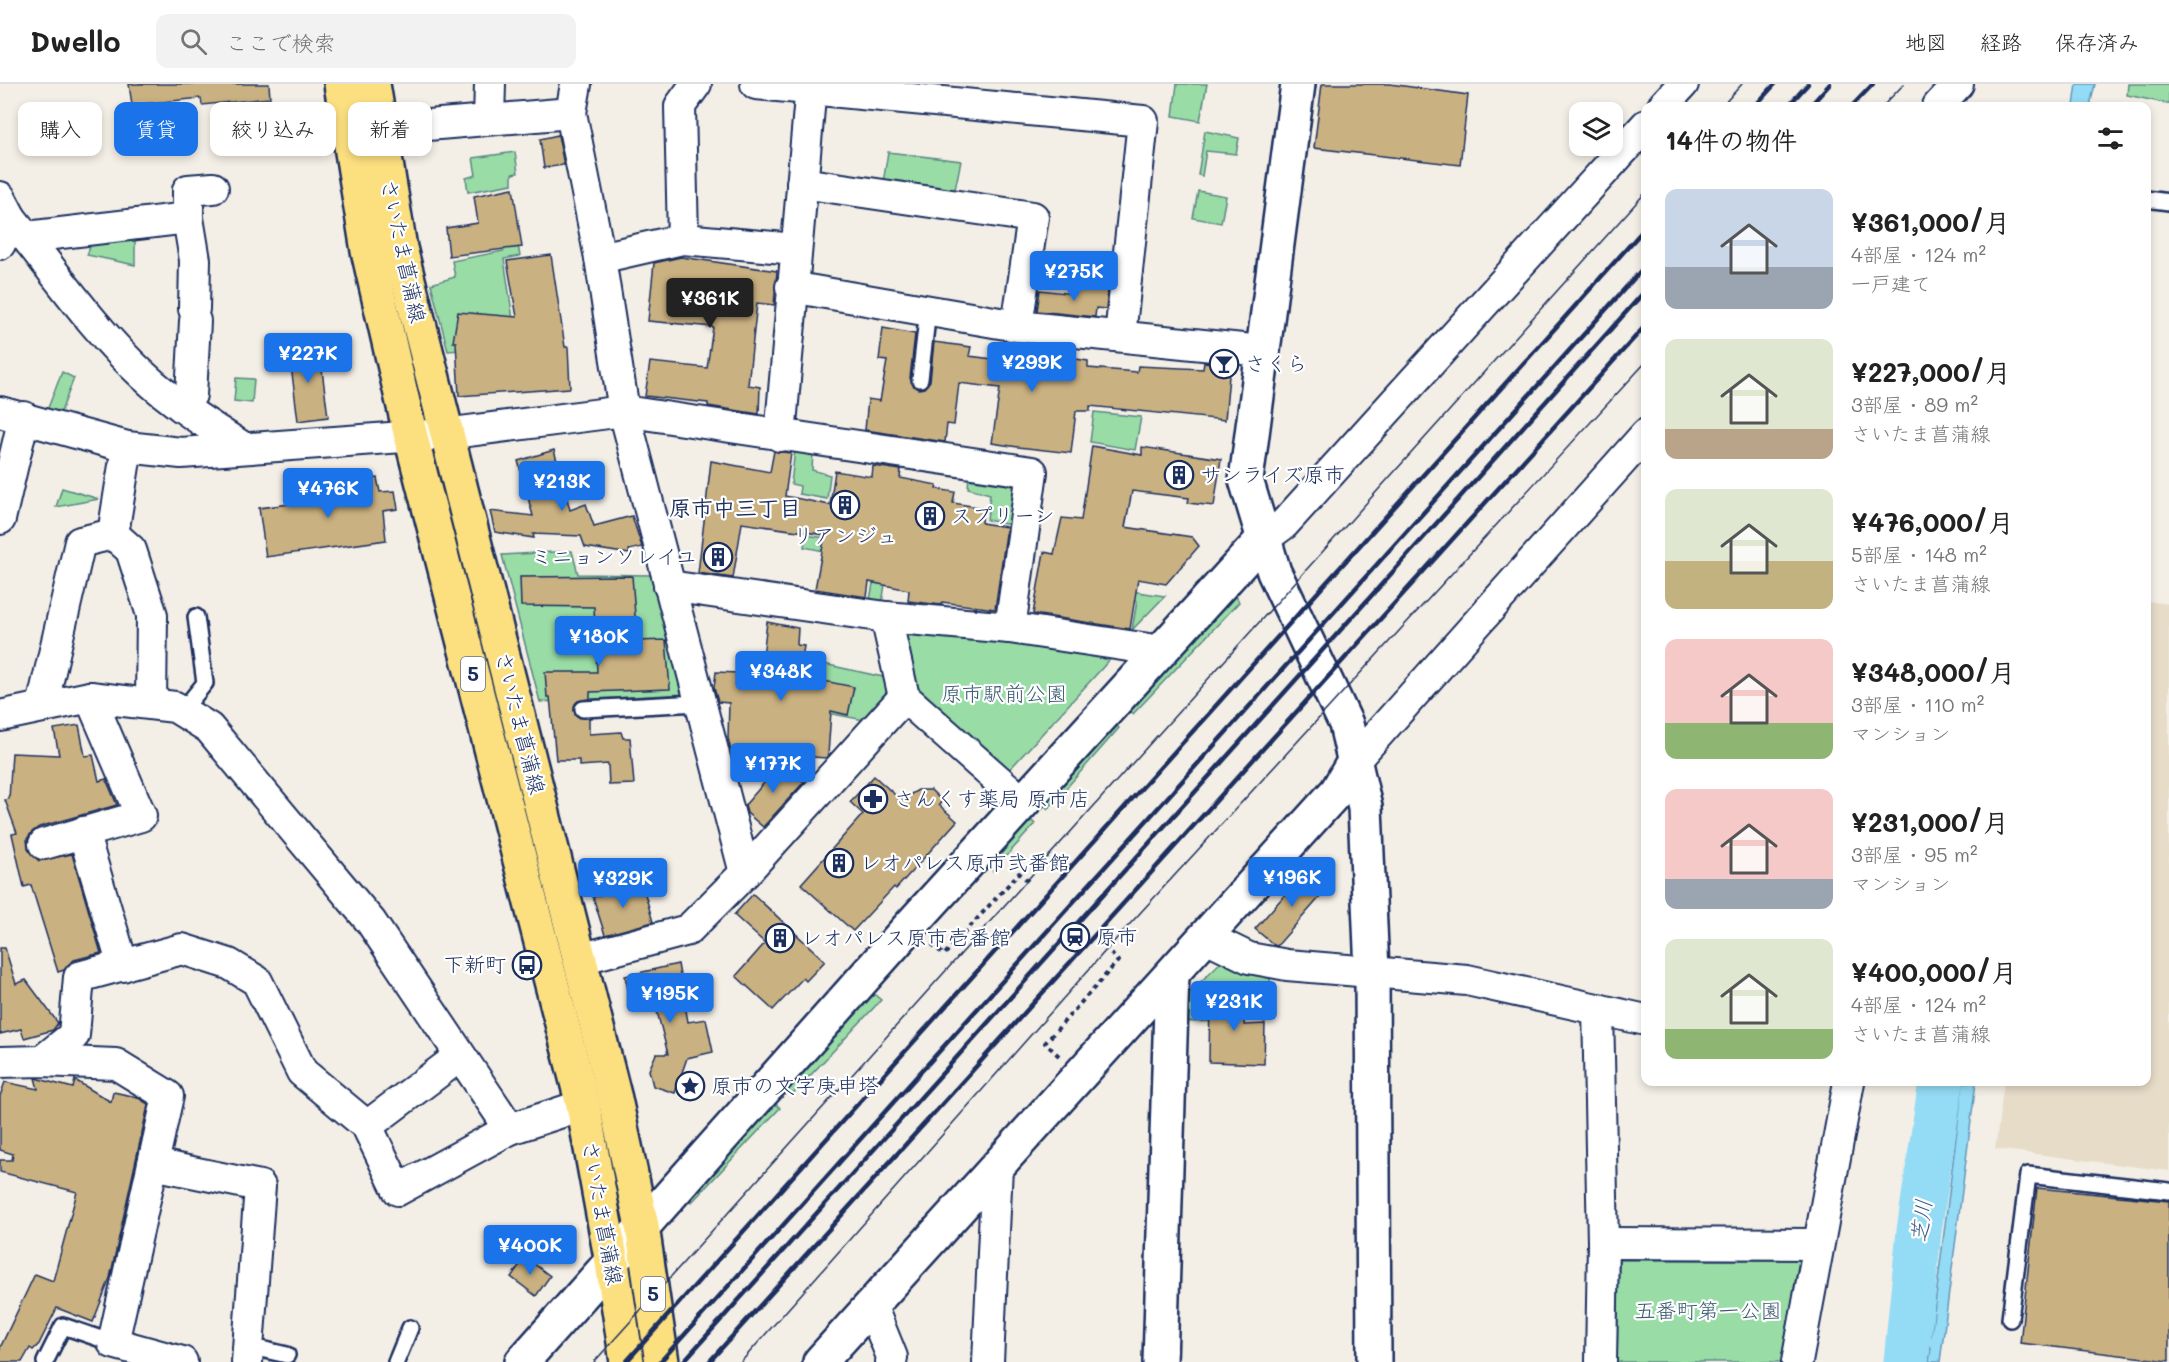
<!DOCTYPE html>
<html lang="ja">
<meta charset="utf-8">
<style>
:root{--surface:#fff;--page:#f2f2f2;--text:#222;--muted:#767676;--line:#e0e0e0;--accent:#1a73e8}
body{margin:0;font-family:Mali,"Klee One",sans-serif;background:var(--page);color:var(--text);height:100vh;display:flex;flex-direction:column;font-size:22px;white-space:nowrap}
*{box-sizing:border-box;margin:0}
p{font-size:20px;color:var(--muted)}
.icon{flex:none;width:33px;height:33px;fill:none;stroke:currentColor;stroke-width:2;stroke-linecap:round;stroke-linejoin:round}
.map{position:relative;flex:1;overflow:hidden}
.details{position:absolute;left:1641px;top:18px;width:510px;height:984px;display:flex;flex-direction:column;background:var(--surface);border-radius:12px;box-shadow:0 3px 9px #0003}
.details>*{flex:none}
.top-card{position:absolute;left:18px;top:18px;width:570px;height:54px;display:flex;gap:12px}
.controls{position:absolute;left:1569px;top:18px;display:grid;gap:12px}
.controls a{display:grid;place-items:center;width:54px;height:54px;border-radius:12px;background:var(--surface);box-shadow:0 3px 9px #0003;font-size:30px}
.price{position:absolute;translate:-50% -51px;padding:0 14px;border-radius:6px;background:var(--accent);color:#fff;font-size:20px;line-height:39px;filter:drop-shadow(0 2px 3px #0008)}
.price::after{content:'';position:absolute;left:50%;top:36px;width:18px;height:14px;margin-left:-9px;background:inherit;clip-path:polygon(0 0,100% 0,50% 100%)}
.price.current{background:#222;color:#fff}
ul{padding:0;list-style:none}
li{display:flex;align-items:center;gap:18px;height:150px;padding:0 24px}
li span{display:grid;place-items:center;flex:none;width:168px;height:120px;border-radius:12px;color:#555}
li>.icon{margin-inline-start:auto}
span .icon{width:72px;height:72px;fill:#fffc;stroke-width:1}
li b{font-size:26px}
h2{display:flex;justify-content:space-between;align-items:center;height:72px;padding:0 24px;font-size:26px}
.pill{padding:0 21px;border-radius:12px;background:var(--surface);box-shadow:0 3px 9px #0003;font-size:21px;line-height:54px}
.pill.current{background:var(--accent);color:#fff}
header{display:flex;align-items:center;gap:36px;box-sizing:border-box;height:84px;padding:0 30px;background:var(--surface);border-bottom:2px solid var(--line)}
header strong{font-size:28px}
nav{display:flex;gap:33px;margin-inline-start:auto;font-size:21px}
.search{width:420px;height:54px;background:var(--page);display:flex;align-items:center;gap:15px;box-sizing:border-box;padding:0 21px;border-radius:12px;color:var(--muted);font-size:22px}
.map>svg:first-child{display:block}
</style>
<header>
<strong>Dwello</strong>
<div class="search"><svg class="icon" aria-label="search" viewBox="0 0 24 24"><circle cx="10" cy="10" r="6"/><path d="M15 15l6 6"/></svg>ここで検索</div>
<nav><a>地図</a><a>経路</a><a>保存済み</a></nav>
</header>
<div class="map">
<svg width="2169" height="1278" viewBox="0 0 2169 1278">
<rect width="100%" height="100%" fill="#f4efe6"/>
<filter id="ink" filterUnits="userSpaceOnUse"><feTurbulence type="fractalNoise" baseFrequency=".0167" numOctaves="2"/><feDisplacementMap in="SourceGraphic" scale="12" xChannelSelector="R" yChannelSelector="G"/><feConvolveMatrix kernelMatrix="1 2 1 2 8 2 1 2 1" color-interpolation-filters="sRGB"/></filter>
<g filter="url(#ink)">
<polygon fill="#e7dcc8" points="2147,517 2169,520 2169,1087 1995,1065 2004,998 2146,998"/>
<g fill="#99dca6" stroke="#5a8682" stroke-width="1.5">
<polygon points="1177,0 1207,0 1200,37 1173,32"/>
<polygon points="2128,0 2169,0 2169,20 2127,11"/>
<polygon points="1205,47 1239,54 1236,70 1206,67 1202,92 1198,91"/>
<polygon points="515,68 518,89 512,90 512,100 468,108 466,94 476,91 473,74"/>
<polygon points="888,68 961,77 954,110 883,99"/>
<polygon points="1198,107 1226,112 1221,139 1193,134"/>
<polygon points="135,153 135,181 87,171 93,155"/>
<polygon points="517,156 520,172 504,175 517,262 448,267 431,200 455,193 452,177 504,167 504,157"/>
<polygon points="62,288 74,294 59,333 46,329"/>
<polygon points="236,294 254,295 252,319 234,317"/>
<polygon points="1094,328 1141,333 1135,366 1090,358"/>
<polygon points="795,365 813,368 812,386 830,391 827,415 799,410 800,402 791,400"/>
<polygon points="969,390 1014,397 1018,405 1010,441 987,436 990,410 968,404"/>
<polygon points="62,404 99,415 56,423"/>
<polygon points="806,451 891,464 882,519 870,516 877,478 804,463"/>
<polygon points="572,467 578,490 652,491 685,610 540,618 502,471"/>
<polygon points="1090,501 1165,512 1132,546 1137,517 1096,509"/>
<polygon points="1234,507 1239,518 1133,630 1127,625"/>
<polygon points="905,546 1114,571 1009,686 917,606 899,553"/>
<polygon points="810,577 883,593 889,606 884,617 864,636 801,624"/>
<polygon points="1114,639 1119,644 1048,725 1042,719"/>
<polygon points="1028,733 1035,740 993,787 986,781"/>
<polygon points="1226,873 1270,886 1271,936 1187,938 1189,909"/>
<polygon points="874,910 881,916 792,1011 785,1006"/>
<polygon points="774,1018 780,1024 691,1119 685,1114"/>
<polygon points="1619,1176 1799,1176 1781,1278 1617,1278"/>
</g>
<g fill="#94dbf6" stroke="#6496b9" stroke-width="1.5">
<polygon points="2077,0 2095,0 2090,22 2074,22"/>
<polygon points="1963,998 1976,998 1940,1278 1929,1278 1931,1264 1927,1257 1931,1252"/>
</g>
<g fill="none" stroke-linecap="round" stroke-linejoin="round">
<polyline stroke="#94dbf6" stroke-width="45" points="1906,1278 1919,1147 1941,998"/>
</g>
<g fill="#cab181" stroke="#1b2f5e" stroke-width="1.5">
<polygon points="129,0 269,0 270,14 202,21 201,14 132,21"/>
<polygon points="1322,0 1390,0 1468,11 1460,81 1314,64"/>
<polygon points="558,51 564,81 544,84 540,55"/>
<polygon points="513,104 522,163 449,172 446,144 478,139 474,112"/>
<polygon points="551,171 565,263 568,263 570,304 459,312 456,258 453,258 458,228 517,233 507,177"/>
<polygon points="681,173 777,187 774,221 757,219 748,301 760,303 759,330 708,322 708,319 645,312 650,278 707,284 713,243 648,237 654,179"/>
<polygon points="1076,202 1108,206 1106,225 1096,224 1095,233 1037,227 1040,206 1075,210"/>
<polygon points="883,244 915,250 910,294 914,302 919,305 924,304 930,297 934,258 971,263 969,272 1009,277 1010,271 1051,274 1052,271 1088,277 1088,284 1137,288 1138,282 1203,285 1204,278 1230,281 1225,336 1090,322 1090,327 1076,327 1071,369 1018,363 992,359 1000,304 959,299 954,341 947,340 945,358 865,346 868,315 880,317 887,277 879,276"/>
<polygon points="319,262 328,333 298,337 289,266"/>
<polygon points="1092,362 1142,371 1142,363 1221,375 1214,422 1188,419 1189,414 1132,407 1125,443 1192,453 1199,462 1166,500 1138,495 1130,545 1033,530 1044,468 1054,470 1062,434 1081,436"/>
<polygon points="554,366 570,426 586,420 594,442 632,432 642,463 629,466 630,470 585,463 581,452 533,450 534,454 495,448 490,427 533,432 518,377"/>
<polygon points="774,367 791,369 785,412 830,421 835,387 872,393 873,382 901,386 900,394 937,401 936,405 955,408 953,419 983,424 982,439 1007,443 995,525 942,518 941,521 908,517 909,506 869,498 867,513 815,505 825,451 742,439 733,494 698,489 711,377 770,388"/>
<polygon points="377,394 380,408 395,407 398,425 383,427 386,456 266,473 259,424 320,416 318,402"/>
<polygon points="632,492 637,557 666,556 670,605 590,608 590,615 578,617 575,620 575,631 589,634 589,650 621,648 623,654 630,654 634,700 609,701 608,680 579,682 579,676 556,676 550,613 547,613 545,588 597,588 594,523 521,522 520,493"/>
<polygon points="767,538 798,544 797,561 804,562 799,592 854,603 848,631 831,627 828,671 826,674 731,667 728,654 729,619 718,618 714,604 716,588 761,590"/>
<polygon points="79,641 85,672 93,671 99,697 106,695 117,721 39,743 32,748 27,755 28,765 39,777 72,770 101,869 74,876 64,886 58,888 31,801 24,803 12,750 17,749 5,716 9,715 12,669 59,671 54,645"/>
<polygon points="783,677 804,698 763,743 747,729 745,721"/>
<polygon points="874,692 901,716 918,706 931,706 942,717 939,721 957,737 896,805 894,803 853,847 801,800 863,730 850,718"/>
<polygon points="1308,784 1328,804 1277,862 1274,861 1255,845"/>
<polygon points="642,799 653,838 605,851 593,813"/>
<polygon points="753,810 825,877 806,897 803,894 773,926 736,892 765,859 734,831"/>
<polygon points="0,864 5,864 16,900 26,896 58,939 53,946 24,954 21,945 0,950"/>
<polygon points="678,880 688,938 706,935 713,968 687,974 675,1009 653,1002 649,986 656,970 668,970 653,912 631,918 625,892"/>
<polygon points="1210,909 1246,910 1244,941 1265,940 1264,980 1209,978"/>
<polygon points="35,994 73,1004 75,996 111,1018 113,1008 137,1013 148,1020 147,1026 110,1194 93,1238 57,1224 39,1260 33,1266 30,1264 22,1278 0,1278 0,1264 35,1190 53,1197 77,1108 0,1088 0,1076 12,1076 13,1070 0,1066 0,1012 5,998 38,1005"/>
<polygon points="2037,1104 2169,1117 2169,1277 2020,1259"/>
<polygon points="525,1173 550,1192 536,1212 511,1193"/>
</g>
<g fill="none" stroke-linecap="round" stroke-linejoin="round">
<g stroke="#1b2f5e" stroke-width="20">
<g id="lane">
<polyline points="2146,115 2169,118"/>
<polyline points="920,295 928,226"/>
<polyline points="583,625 699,619"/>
<polyline points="182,627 205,599 196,533"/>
<polyline points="2010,1235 2028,1091 2169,1107"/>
<polyline points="248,1262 287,1271"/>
<polyline points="45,1278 63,1242 113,1259"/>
<polyline points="396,1278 410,1244"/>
</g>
</g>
<g stroke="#1b2f5e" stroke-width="34">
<g id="street">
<polyline points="576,0 571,29 600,174 624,327 745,789"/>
<polyline points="756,0 1143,37 1120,252"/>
<polyline points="1663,22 1683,0"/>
<polyline points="1938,22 1958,0"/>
<polyline points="489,35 490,0"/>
<polyline points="380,45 571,29"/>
<polyline points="802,99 1033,133 1017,242"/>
<polyline points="0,113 11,134 0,160"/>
<path d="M11,134C54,187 94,246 144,292C174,320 210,342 244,364"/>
<polyline points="188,134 195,176 194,225"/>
<polyline points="27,153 188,134 188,106 213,104"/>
<polyline points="683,155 680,22 696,0"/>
<polyline points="600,174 683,155 796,165"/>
<polyline points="791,203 1017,242 1262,267"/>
<polyline points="182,323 191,311 195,237"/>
<polyline points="0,328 127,363 181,369 445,350 624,327 1032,388 1010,544"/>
<polyline points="780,352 810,13 802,5 803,0"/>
<polyline points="0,435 24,333"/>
<polyline points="113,450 131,466 152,531 151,619"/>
<polyline points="1262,456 1284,440 1646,41"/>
<polyline points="669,502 886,533 1010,544 1162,567"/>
<polyline points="886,533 904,613 1024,719"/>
<polyline points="42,622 80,458 113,450 127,363"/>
<polyline points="0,632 90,613 175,623 209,644 371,838 510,1045 583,1021"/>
<polyline points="1355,676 1646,350"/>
<polyline points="83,748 123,882"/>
<polyline points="44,760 141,732 90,613"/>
<polyline points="1206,853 1249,874 1287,881 1467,896 1646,936"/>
<polyline points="580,875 688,846 745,789 904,613"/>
<polyline points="1598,925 1603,1159 1601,1278"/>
<polyline points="42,977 74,951 79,893 182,865 229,880 257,897 302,988 367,1042 398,1106 510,1045"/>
<polyline points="0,978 42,977 116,980 168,1012 113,1259 182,1278"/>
<polyline points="367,1042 460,972"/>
<polyline points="153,1080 260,1102 247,1278"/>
<polyline points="1603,1159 1818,1160"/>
<polyline points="871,1221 892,1273 891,1278"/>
<polyline points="988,1278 997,1082"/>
<polyline points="1797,1278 1849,998"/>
</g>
</g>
<g stroke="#1b2f5e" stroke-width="38">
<g id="secondary">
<polyline points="1298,0 1246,396 1274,488 1346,640 1365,723 1372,888 1374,1278"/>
<polyline points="522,1278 911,841 1262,456"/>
<polyline points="820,1278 1337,707 1355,676"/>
<polyline points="1160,1278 1172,890"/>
</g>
</g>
<g stroke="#1b2f5e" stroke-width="38">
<g id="primary">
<polyline points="341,0 368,167 411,353 583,1021 612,1179 627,1278"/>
<polyline points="373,0 400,164 615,1015 642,1142 662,1278"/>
</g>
</g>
<g stroke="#1b2f5e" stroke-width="4" stroke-dasharray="4.5 4.5" stroke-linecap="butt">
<polyline points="932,860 944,871 1019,789 1028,797"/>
<polyline points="1059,972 1045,959 1118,877 1107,865"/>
</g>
<use href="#lane" stroke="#fff" stroke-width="15"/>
<use href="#street" stroke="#fff" stroke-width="30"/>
<use href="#secondary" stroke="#fff" stroke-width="33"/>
<use href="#primary" stroke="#fce080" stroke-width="33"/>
<g stroke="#1b2f5e" stroke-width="1.5">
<polyline points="1722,22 1742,0"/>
<polyline points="1883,22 1904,0"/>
<polyline points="594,1278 1646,108"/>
<polyline points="741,1278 1107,865 1646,278"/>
</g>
<g stroke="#1b2f5e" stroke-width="4.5">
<polyline points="1755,22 1775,0"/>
<polyline points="1788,22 1808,0"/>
<polyline points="1810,22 1830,0"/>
<polyline points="1852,22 1873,0"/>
<polyline points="626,1278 1646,143"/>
<polyline points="660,1278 1646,181"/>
<polyline points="683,1278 1646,206"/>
<polyline points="709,1278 1646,241"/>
</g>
</g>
</g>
<defs>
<g id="bar-ring" transform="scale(1.5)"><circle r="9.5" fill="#fff" stroke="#1b2f5e" stroke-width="1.5"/><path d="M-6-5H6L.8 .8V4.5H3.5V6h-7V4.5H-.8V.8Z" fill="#1b2f5e"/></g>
<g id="building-ring" transform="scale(1.5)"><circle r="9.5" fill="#fff" stroke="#1b2f5e" stroke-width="1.5"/><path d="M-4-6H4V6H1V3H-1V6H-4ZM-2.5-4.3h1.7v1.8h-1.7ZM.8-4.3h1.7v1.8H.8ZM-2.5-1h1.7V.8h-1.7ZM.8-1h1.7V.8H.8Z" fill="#1b2f5e"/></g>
<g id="pharmacy-ring" transform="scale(1.5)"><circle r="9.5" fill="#fff" stroke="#1b2f5e" stroke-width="1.5"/><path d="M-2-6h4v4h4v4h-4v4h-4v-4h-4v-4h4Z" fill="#1b2f5e"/></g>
<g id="station-ring" transform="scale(1.5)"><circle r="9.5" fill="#fff" stroke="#1b2f5e" stroke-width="1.5"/><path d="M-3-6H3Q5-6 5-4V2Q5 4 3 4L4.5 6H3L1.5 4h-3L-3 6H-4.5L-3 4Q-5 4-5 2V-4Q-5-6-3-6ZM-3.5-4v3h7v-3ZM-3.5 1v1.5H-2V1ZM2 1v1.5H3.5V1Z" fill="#1b2f5e"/></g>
<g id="bus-ring" transform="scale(1.5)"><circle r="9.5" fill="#fff" stroke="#1b2f5e" stroke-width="1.5"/><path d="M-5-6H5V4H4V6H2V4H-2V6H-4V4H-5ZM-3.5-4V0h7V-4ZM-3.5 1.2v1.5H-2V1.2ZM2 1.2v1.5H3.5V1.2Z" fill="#1b2f5e"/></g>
<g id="sight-ring" transform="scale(1.5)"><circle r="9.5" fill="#fff" stroke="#1b2f5e" stroke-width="1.5"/><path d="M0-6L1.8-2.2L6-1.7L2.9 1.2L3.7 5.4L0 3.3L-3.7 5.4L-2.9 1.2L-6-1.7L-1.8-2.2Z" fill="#1b2f5e"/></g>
</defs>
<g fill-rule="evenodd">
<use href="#bar-ring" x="1224" y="280"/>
<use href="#building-ring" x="1179" y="391"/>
<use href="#building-ring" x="845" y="421"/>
<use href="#building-ring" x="930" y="432"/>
<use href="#building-ring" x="718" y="473"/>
<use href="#pharmacy-ring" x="873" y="715"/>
<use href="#building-ring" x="839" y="779"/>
<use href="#station-ring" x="1075" y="853"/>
<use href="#building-ring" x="780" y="854"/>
<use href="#bus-ring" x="527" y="881"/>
<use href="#sight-ring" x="690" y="1002"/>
</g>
<g text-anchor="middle" stroke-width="4.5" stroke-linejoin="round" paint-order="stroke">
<g fill="#fff" stroke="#5f6d8e" stroke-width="1.5">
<rect x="461" y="573" width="24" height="34" rx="4.5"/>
<rect x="641" y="1193" width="24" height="34" rx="4.5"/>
</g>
<g font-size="20" font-weight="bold" fill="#1b2f5e">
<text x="473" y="597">5</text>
<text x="653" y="1217">5</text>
</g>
<g font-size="21" fill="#1b2f5e" stroke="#fff">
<text transform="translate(403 167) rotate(78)" y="7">さいたま菖蒲線</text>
<text transform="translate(520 639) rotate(76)" y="7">さいたま菖蒲線</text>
<text transform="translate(602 1129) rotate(80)" y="7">さいたま菖蒲線</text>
</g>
<g font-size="21" fill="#1b2f5e" stroke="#fff" text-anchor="start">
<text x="1245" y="287">さくら</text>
<text x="1200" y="398">サンライズ原市</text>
<text x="951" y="439">スプリーン</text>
<text x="845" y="459" text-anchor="middle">リアンジュ</text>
<text x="697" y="480" text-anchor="end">ミニョンソレイユ</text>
<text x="894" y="722">さんくす薬局 原市店</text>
<text x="860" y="786">レオパレス原市弐番館</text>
<text x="1096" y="860">原市</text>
<text x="801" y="861">レオパレス原市壱番館</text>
<text x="506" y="888" text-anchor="end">下新町</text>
<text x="711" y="1009">原市の文字庚申塔</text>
</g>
<g font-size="21" fill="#3a5a70" stroke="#fff">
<text x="1004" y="617">原市駅前公園</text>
<text x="1708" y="1234">五番町第一公園</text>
</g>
<g font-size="22" font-weight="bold" fill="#1b2f5e" stroke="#fff">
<text x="735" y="432">原市中三丁目</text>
</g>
<g font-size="22" font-style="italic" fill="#395a84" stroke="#fff">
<text transform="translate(1921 1137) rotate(-83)" y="8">芝川</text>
</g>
</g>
</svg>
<div class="controls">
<a><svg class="icon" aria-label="layers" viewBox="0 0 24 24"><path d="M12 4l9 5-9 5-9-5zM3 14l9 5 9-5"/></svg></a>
</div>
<b class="price" style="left:1074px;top:218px">¥275K</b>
<b class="price current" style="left:710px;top:245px">¥361K</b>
<b class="price" style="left:308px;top:300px">¥227K</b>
<b class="price" style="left:1032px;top:309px">¥299K</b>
<b class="price" style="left:562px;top:428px">¥213K</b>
<b class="price" style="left:328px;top:435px">¥476K</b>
<b class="price" style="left:599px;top:583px">¥180K</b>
<b class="price" style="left:781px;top:618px">¥348K</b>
<b class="price" style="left:773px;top:710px">¥177K</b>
<b class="price" style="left:1292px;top:824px">¥196K</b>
<b class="price" style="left:623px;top:825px">¥329K</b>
<b class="price" style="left:670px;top:940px">¥195K</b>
<b class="price" style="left:1234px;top:948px">¥231K</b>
<b class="price" style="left:530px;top:1192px">¥400K</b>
<div class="top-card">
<a class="pill">購入</a>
<a class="pill current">賃貸</a>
<a class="pill">絞り込み</a>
<a class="pill">新着</a>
</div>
<section class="details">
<h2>14件の物件<svg class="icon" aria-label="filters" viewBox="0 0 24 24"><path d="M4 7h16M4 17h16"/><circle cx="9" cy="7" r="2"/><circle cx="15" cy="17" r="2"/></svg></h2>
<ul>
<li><span style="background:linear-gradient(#c9d6e8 65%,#9aa5b1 0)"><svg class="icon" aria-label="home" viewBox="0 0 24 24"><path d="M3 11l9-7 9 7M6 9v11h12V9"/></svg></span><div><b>¥361,000/月</b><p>4部屋 · 124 m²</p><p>一戸建て</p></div></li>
<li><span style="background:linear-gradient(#dfe7d0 75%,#b9a48a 0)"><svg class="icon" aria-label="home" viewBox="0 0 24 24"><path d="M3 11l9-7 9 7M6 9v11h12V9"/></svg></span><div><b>¥227,000/月</b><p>3部屋 · 89 m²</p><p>さいたま菖蒲線</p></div></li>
<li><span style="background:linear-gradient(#dfe7d0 60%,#c2b280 0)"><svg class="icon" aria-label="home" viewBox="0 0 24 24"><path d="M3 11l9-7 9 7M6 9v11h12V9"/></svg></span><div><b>¥476,000/月</b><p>5部屋 · 148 m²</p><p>さいたま菖蒲線</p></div></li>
<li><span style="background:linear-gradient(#f6c9c9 70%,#8fb573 0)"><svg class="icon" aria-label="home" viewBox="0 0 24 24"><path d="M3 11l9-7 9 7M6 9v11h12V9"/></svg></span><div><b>¥348,000/月</b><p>3部屋 · 110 m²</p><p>マンション</p></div></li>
<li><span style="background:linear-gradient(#f6c9c9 75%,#9aa5b1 0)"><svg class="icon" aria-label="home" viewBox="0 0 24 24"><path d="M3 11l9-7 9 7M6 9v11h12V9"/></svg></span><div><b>¥231,000/月</b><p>3部屋 · 95 m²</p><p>マンション</p></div></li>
<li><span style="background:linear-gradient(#dfe7d0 75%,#8fb573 0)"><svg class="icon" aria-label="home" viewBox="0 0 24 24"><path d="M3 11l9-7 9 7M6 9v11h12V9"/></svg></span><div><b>¥400,000/月</b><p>4部屋 · 124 m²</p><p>さいたま菖蒲線</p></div></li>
</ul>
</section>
</div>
